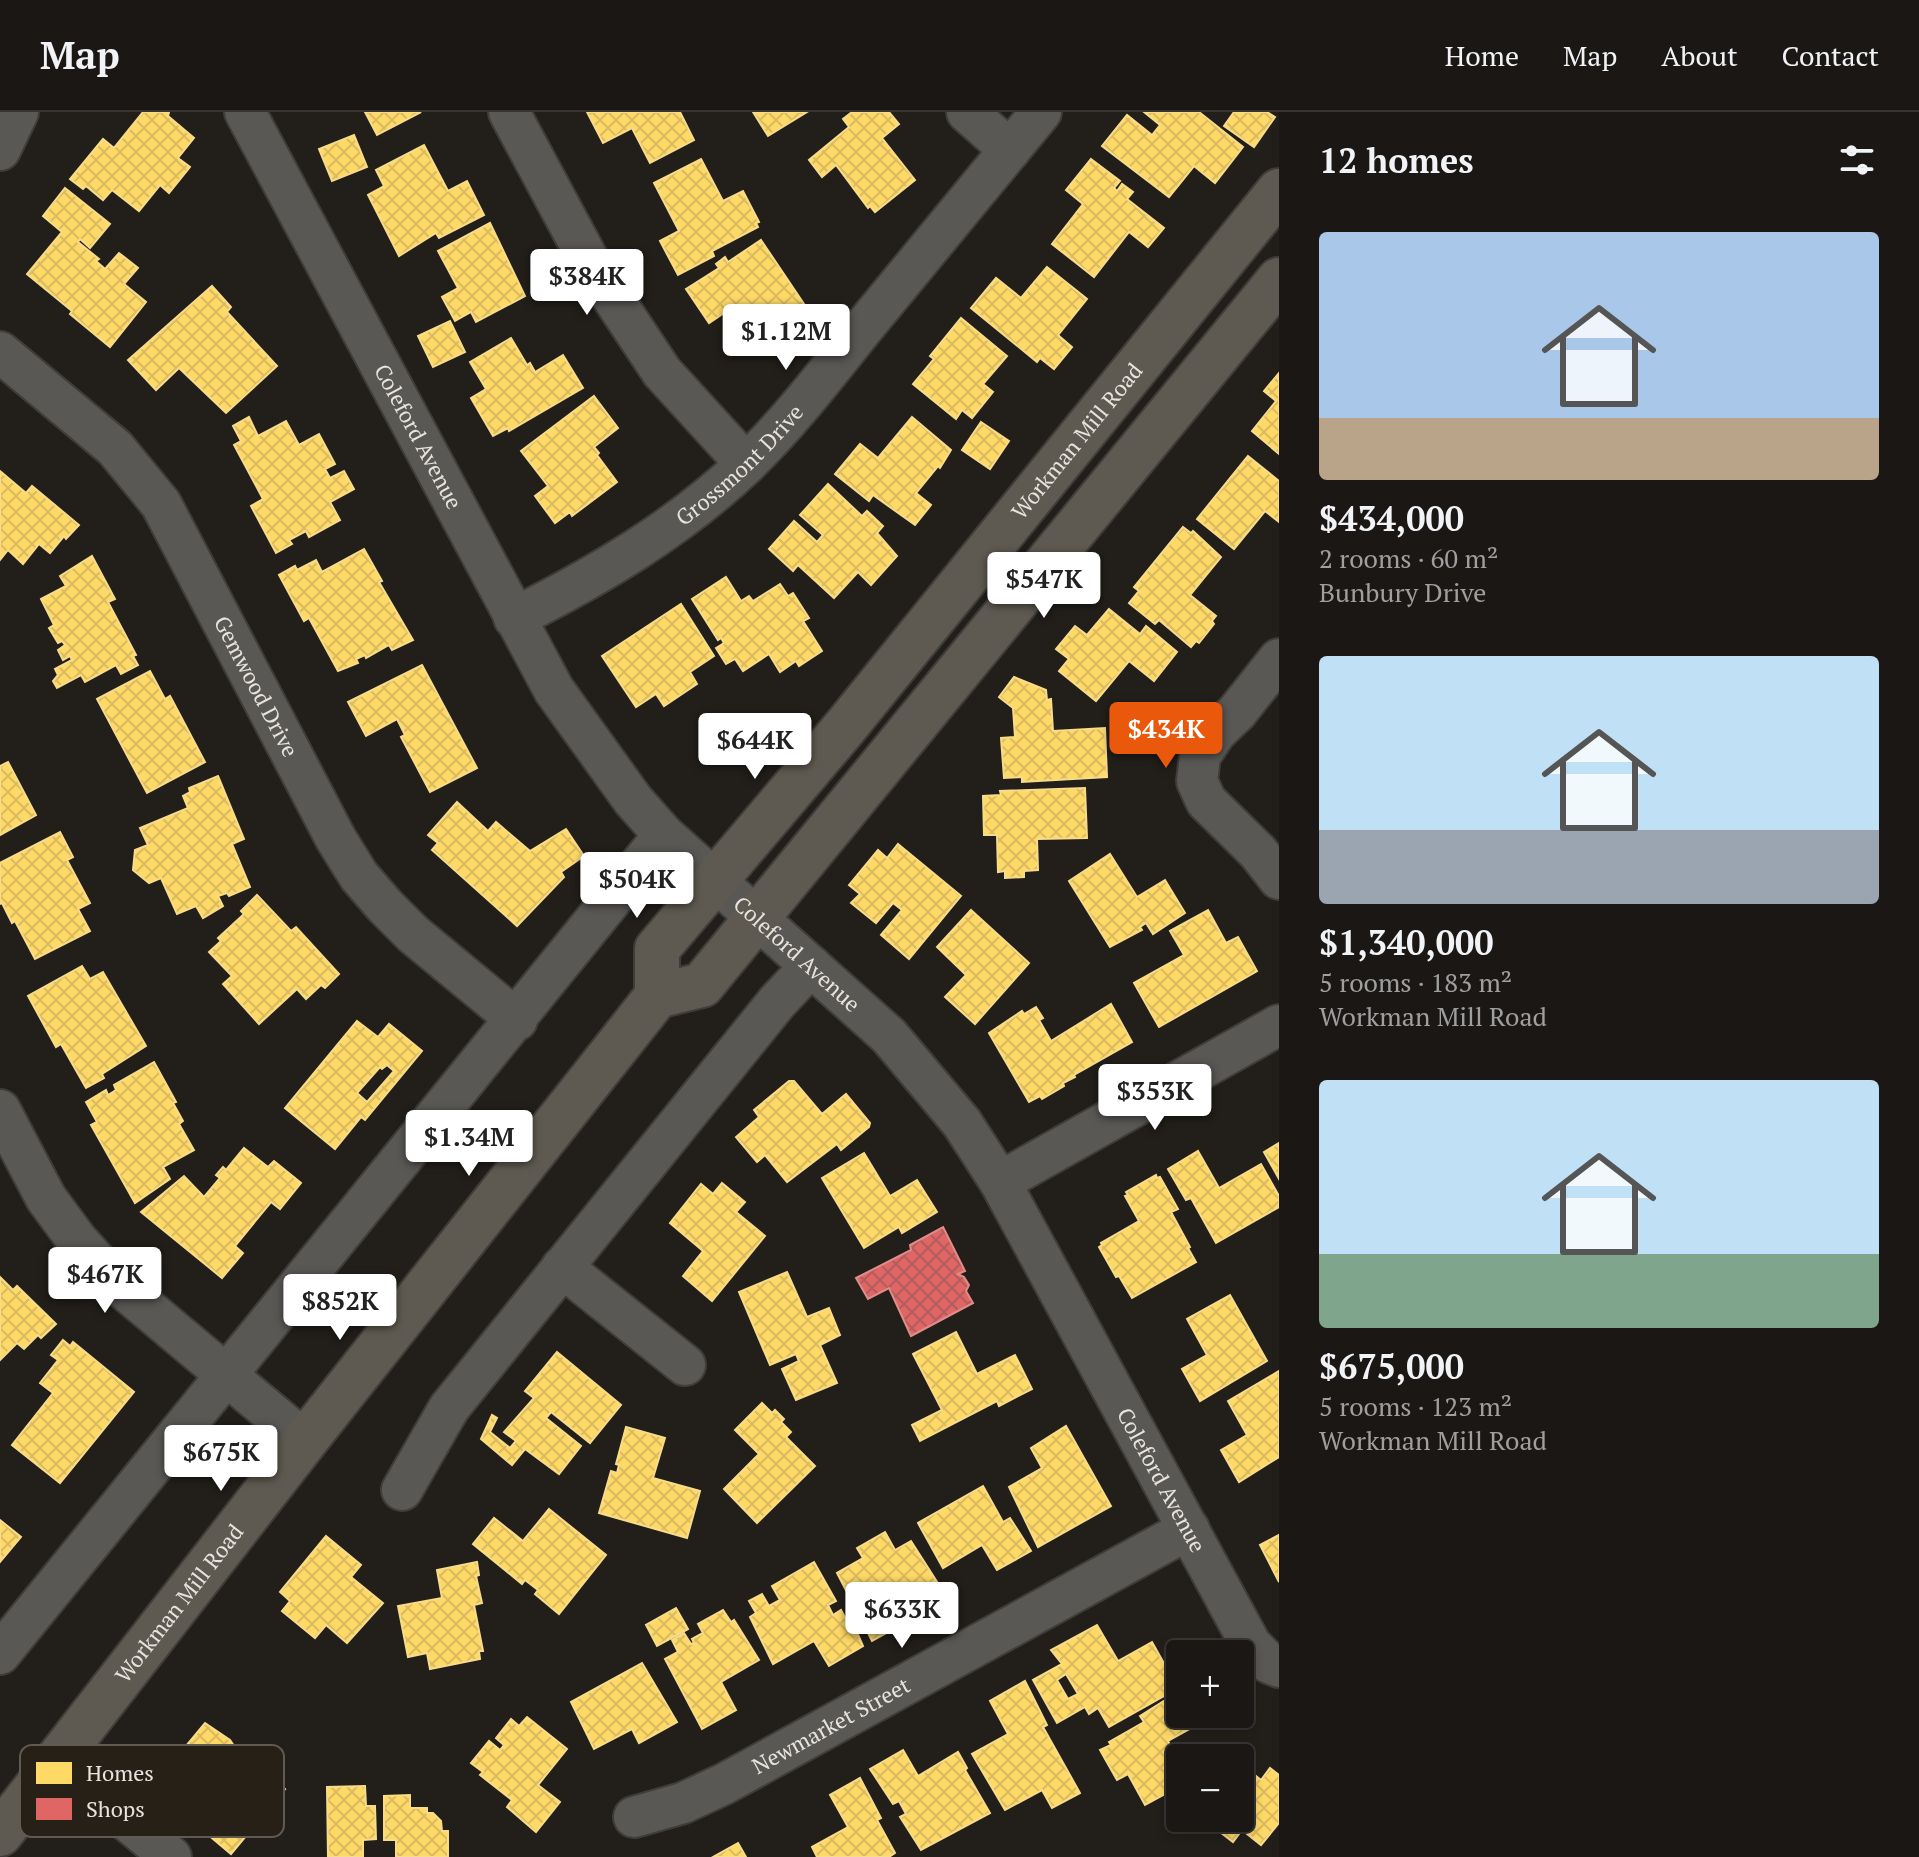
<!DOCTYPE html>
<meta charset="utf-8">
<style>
:root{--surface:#1a1714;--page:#23201d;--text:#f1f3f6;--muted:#9f9fa0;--line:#383634;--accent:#ea580c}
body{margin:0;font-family:"PT Serif",serif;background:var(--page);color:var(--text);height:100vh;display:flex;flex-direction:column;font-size:30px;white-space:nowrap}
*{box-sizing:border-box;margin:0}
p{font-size:26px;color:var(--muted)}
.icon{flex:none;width:44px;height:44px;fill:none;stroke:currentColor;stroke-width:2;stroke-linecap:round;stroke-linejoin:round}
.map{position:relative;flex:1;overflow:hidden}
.drawer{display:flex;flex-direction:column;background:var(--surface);width:640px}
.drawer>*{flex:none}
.tools{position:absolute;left:1166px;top:1528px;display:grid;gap:16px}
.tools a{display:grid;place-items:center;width:88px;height:88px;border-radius:8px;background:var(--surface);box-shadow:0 4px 12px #0003,0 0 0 2px var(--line);font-size:40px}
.price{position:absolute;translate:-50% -68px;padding:0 18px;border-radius:8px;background:#fff;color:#222;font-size:26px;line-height:52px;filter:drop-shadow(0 2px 4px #0008)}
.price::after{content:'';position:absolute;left:50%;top:48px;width:24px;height:18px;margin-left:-12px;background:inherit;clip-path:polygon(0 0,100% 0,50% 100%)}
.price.selected{background:var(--accent);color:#fff}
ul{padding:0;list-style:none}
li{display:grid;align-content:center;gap:16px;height:424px;padding:0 40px}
li span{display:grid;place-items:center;height:248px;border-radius:8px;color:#555}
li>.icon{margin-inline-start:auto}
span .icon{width:144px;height:144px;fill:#fffc;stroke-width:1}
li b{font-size:34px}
h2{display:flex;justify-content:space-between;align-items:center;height:96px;padding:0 40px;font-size:34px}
header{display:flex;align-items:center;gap:48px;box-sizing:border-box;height:112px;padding:0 40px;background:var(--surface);border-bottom:2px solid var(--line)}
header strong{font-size:38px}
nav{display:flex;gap:44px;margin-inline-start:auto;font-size:28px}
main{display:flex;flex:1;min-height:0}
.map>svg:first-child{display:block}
</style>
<header>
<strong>Map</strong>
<nav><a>Home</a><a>Map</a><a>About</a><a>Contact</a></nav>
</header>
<main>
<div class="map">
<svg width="1279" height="1745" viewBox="0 0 1279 1745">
<defs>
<pattern id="homes-cross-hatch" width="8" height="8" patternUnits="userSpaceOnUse" patternTransform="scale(2)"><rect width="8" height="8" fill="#ffd966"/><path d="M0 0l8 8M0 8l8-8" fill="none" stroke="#dabb5f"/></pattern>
<pattern id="shops-cross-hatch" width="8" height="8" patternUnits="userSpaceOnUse" patternTransform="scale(2)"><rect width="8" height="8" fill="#e06666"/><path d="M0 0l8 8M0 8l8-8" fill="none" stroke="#b25c5b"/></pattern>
</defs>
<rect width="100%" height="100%" fill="#221f1a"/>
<g fill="url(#homes-cross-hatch)" stroke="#f8dc8a" stroke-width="2" fill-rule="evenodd">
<polygon points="143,0 169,0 168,4 194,26 178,46 190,55 169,81 160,73 139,99 112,78 103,88 86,74 83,77 70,67 103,27 114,36"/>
<polygon points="365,0 421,0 377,23"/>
<polygon points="587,0 680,0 694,28 650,51 632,16 603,31"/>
<polygon points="753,0 807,0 768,24"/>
<polygon points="852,0 889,0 899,12 882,26 915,68 875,100 870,94 868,96 836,53 822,65 809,48 849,15 843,7"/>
<polygon points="1144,0 1199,0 1243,35 1215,71 1194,54 1169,85 1102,34 1127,3 1152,23 1160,13"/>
<polygon points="1234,0 1267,0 1275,5 1254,35 1224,14"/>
<polygon points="354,23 367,55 332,69 319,37"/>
<polygon points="424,33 448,79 467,69 484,103 439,126 436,121 399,144 368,83 384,74 376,58"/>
<polygon points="701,47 723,89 743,79 759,110 756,111 758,115 712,139 714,144 678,163 660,129 679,119 654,71"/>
<polygon points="1091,47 1120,69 1114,76 1117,79 1122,72 1133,80 1127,87 1164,116 1148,135 1129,120 1094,165 1052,132 1083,92 1066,78"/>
<polygon points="65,76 110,112 90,136 80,127 78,130 99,147 96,149 105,157 119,141 138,156 124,172 146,190 110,235 70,202 72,199 27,162 62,120 43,104"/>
<polygon points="490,111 525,184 476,210 471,200 455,209 442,185 458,176 438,139"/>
<polygon points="761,128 804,192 761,220 742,193 736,197 732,192 728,194 730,197 709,211 686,177 719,156 716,152 725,145 728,150"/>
<polygon points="1047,155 1087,187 1058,223 1072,235 1054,257 1040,246 1037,250 971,196 996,166 1021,186"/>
<polygon points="212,174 231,195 227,200 277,254 226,301 179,256 156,278 128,248"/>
<polygon points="961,206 1007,244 983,272 993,280 972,306 962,298 956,307 913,272 934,247 930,244"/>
<polygon points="450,209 465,240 433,255 418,224"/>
<polygon points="511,226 527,253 530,251 535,260 563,243 583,276 509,319 508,316 493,324 471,286 486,277 470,250"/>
<polygon points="1279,261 1279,342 1252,319 1276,289 1264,279"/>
<polygon points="594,284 618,316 594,335 599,341 597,343 617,370 572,404 570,400 555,411 535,384 548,374 521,339"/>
<polygon points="249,305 258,324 286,309 299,333 319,322 335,352 325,357 330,366 344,359 354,377 330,390 340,408 309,425 306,419 289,428 292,432 276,441 251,394 263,387 234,333 241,329 233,314"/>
<polygon points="912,305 951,338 940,356 938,354 916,381 931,393 915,413 873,383 869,389 835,362 860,332 878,346"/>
<polygon points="981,310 1009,329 990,357 962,338"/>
<polygon points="1248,344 1279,369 1279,410 1265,399 1234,437 1197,407"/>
<polygon points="0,359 26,381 32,374 79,413 66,427 64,424 50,441 39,432 23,452 8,438 0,448"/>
<polygon points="828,372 862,404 867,399 883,414 877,421 897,444 871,473 858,460 834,486 798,453 793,459 769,437 794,409 817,430 823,423 800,403"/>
<polygon points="1183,415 1191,421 1193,419 1221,445 1190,483 1216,504 1212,509 1214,512 1199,531 1196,529 1191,535 1159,508 1155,512 1129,491 1139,479 1134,475"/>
<polygon points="364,437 382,469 379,470 413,528 392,538 389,533 366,546 365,543 356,547 358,551 338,559 309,506 304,509 279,463 295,454 297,458 316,448 322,460"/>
<polygon points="92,444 115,487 108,490 136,543 133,544 138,553 121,562 116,553 85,570 81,563 57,576 53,569 58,563 55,557 72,548 70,544 63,548 58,538 65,533 62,529 58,531 49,516 54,513 41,487 66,474 60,464"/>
<polygon points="726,465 741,489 749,484 753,489 780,472 788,484 793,481 809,506 803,509 822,539 799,554 796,549 780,560 769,542 743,559 735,547 726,552 716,536 724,531 721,526 718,528 692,487"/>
<polygon points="681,492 714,544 690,560 697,572 664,594 656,582 636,595 602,544"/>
<polygon points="1109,497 1140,522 1146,514 1177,540 1154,569 1129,549 1096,589 1059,559 1069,547 1056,537 1075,514 1087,523"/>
<polygon points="422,553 477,656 430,680 401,625 405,623 397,607 366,624 348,590"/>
<polygon points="150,559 165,587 170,584 205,650 147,681 97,587"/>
<polygon points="1014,565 1046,578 1047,588 1051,587 1053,619 1105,616 1107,665 1022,670 1022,665 1004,666 1001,626 1015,625 1013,596 999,585"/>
<polygon points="8,650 36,703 0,723 0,654"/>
<polygon points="218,664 244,727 232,732 250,775 229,784 227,781 218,784 223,794 203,806 196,794 177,802 161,766 149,771 133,758 135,738 148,733 140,716 188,696 183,684 190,680 189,676"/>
<polygon points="1085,676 1087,726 1037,727 1038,758 1024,759 1024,765 1005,766 1005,759 998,760 997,723 984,723 983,684 1001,683 1000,679"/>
<polygon points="457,690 488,719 496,710 530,739 566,717 584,744 561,760 564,765 517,814 432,738 438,731 428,723"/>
<polygon points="60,720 73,745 67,748 90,791 78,797 90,819 35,847 15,809 12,811 2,791 0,792 0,751"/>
<polygon points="898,732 961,784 909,847 881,823 902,798 893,791 876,811 851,791 860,782 849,773 878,738 887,746"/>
<polygon points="1110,742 1137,785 1165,768 1185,801 1153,822 1146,811 1140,815 1142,818 1110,835 1069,769"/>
<polygon points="257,783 291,819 296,815 339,862 325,876 321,873 306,887 297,877 259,912 223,872 232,864 209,840 221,829 218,826 244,802 241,799"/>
<polygon points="971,798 1029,851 975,912 945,885 966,863 937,835"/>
<polygon points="1208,798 1226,831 1238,825 1257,859 1159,915 1134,871 1184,843 1170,819"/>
<polygon points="82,854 90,867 103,860 146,934 102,962 104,966 86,976 61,932 56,935 28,884"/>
<polygon points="1111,892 1132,930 1074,963 1075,965 1063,971 1064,974 1042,987 1040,984 1029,990 989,921 1022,899 1024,902 1036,895 1043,906 1039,908 1051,929"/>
<path d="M357,909L378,925L389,912L422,939L365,1008L361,1005L335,1037L285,996ZM387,953L394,959L367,990L357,981L380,955L382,957Z"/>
<polygon points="154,950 176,990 173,991 183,1009 179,1012 194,1038 163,1055 170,1067 135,1091 91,1013 97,1010 86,990 106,978 108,983 116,978 114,973"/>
<polygon points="789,969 794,969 822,1002 846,982 870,1011 869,1015 841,1038 837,1032 787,1070 765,1043 757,1050 736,1025 759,1005 754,998"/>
<polygon points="1279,1031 1279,1067 1264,1040"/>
<polygon points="244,1036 268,1055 274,1049 301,1071 280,1097 271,1090 235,1134 243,1141 222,1166 141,1100 184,1064 204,1085 220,1066 216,1063 223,1055 226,1058"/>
<polygon points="1198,1039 1219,1076 1261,1052 1279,1084 1279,1095 1216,1131 1191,1086 1186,1088 1168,1057"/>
<polygon points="864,1041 890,1084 917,1068 937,1100 902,1121 899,1115 864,1136 822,1066"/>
<polygon points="1156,1063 1157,1066 1160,1065 1178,1097 1171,1100 1190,1135 1188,1136 1196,1150 1132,1186 1119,1164 1116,1165 1099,1135 1102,1133 1101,1131 1139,1109 1125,1084 1128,1083 1126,1080"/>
<polygon points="722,1071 745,1090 736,1100 765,1124 712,1189 683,1164 703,1139 670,1111 701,1072 713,1082"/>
<polygon points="787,1160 807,1205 829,1196 840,1223 820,1233 837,1271 796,1288 782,1257 799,1249 796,1242 770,1253 739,1180"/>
<polygon points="0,1165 13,1178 17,1174 56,1212 41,1226 38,1223 24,1237 17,1231 0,1248"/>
<polygon points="1230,1183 1267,1249 1200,1289 1182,1257 1207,1243 1187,1207"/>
<polygon points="956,1220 977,1262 1015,1243 1032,1277 999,1294 997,1289 920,1329 912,1313 942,1298 913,1242"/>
<polygon points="63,1228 70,1234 73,1230 134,1280 60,1371 12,1333 53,1281 40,1271 58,1248 51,1243"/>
<polygon points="557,1240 621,1293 590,1331 551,1300 546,1306 581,1334 559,1362 525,1337 512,1353 481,1327 492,1303 497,1306 490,1320 510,1336 516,1329 504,1320 534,1286 525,1279"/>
<polygon points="1279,1259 1279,1345 1239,1370 1221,1338 1247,1323 1228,1289"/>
<polygon points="762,1291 772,1301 775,1298 784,1307 781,1310 791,1320 786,1325 815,1354 757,1411 724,1377 759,1342 735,1318"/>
<polygon points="1066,1314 1111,1394 1038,1435 1009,1375 1042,1356 1031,1336"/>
<polygon points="626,1315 665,1326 653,1366 700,1379 687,1426 599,1401 611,1359 617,1361 619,1353 616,1352"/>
<polygon points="983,1374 1003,1410 1010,1406 1031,1439 997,1458 982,1433 943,1456 918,1411"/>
<polygon points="549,1397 606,1443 559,1502 535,1482 538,1478 525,1468 522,1472 473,1432 494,1406 523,1429"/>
<polygon points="0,1408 21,1425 0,1450"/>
<polygon points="885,1420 895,1438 911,1429 939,1473 902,1494 910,1508 872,1529 837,1461 863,1446 857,1436"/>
<polygon points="1279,1423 1279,1470 1260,1433"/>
<polygon points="326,1424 361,1453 351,1465 383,1491 347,1531 326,1513 315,1526 282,1499 290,1489 280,1480"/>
<polygon points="477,1450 479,1463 476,1464 482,1491 474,1493 483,1539 479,1539 480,1547 430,1557 427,1541 408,1545 398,1494 442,1486 437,1458"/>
<polygon points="814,1450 836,1489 828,1493 833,1503 841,1498 847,1509 851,1506 863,1534 829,1554 814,1529 773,1552 750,1505 756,1501 749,1489 762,1482 769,1494 780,1488 772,1474"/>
<polygon points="676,1496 688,1517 657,1534 646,1513"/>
<polygon points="723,1498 731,1510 734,1508 759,1548 721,1570 736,1598 702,1617 665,1547 678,1540 672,1528 684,1521 691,1532 694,1531 692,1527 703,1521 698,1512"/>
<path d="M1097,1513L1118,1549L1152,1530L1170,1562L1164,1566L1171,1580L1109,1615L1098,1596L1089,1602L1085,1595L1057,1611L1033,1568L1062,1552L1051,1538ZM1066,1562L1078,1582L1068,1587L1057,1568Z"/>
<polygon points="642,1551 677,1610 639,1631 632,1617 594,1637 571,1590"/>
<polygon points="1025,1569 1047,1613 1043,1615 1080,1681 1052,1696 1042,1678 1005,1698 972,1642 1008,1622 990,1589"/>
<polygon points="1175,1582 1180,1590 1180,1602 1186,1602 1193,1615 1168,1629 1180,1651 1180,1674 1145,1693 1128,1662 1117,1668 1100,1638 1111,1633 1109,1630 1144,1610 1140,1604"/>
<polygon points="527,1605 567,1637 538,1673 560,1690 536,1720 507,1695 512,1688 480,1663 483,1660 471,1651 489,1629 500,1638 504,1633 496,1626 511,1607 519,1614"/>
<polygon points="205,1611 230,1628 234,1634 232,1637 238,1642 228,1655 230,1657 208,1683 199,1675 178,1699 153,1678 158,1672 156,1670"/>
<polygon points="903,1638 918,1664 958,1640 967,1656 965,1658 990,1701 921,1738 900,1705 906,1702 899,1689 893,1692 870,1657"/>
<polygon points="1240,1651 1261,1668 1270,1656 1279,1663 1279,1711 1261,1733 1242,1718 1233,1730 1203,1707 1240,1706"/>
<polygon points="256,1652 285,1677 231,1742 206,1721 210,1715 208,1713 223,1695 214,1688 236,1661 243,1667"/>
<polygon points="860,1666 881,1706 877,1708 895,1741 889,1745 817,1745 812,1735 848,1715 830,1683"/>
<polygon points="365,1674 366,1694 375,1694 376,1727 363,1728 363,1745 328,1745 327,1675"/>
<polygon points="410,1683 410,1696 427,1696 427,1701 433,1701 441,1709 442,1719 448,1719 448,1745 396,1745 396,1728 384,1728 384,1684"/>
<polygon points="738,1731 746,1745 713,1745"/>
</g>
<polygon fill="url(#shops-cross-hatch)" stroke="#e28c8a" stroke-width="2" points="943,1115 965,1159 958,1162 964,1165 969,1173 966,1179 973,1191 911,1224 889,1176 868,1187 856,1166 911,1138 910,1133"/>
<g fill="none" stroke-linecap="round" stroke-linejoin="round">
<g stroke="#3f3d39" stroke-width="44">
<g id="minor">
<path id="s1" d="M245,0L554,578L633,688L664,723L889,924L962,1011L1000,1070L1251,1533L1269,1551L1279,1555"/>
<polyline points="509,0 591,153 662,260 746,352"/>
<polyline points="967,0 1010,38"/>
<polyline points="0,38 18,0"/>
<path id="s2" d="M0,240L115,336L161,392L336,727L359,764L385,794L413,822L517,908"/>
<path id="s3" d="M514,506C596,465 678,417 745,353C789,311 826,262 864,215C923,144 982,72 1041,0"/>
<polyline points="1279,547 1237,600 1216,620 1200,644 1197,669 1206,689 1258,740 1279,767"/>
<polyline points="0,998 46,1086 77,1128 113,1168 305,1329"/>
<polyline points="1000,1070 1279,913"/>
<polyline points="562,1155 685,1253"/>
<polyline points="402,1378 449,1296 777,890 811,854"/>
<polyline points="0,1542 664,723"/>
<polyline points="56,1650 171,1745"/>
<path id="s4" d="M634,1705L683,1691L724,1672L1189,1417"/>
</g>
</g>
<g stroke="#3f3d39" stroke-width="48">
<g id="major">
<path id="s5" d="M657,884V837L846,614L1279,79"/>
<path id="s6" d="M0,1722L305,1329L657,884L702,873L1279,168"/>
</g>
</g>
<use href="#minor" stroke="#5a5855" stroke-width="40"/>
<use href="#major" stroke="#5f5a51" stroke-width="44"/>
</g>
<g text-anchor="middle" stroke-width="8" stroke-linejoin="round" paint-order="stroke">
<g font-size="22" fill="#e7e3dd" stroke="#262017">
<text dy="8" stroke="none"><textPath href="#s1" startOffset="368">Coleford Avenue</textPath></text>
<text dy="8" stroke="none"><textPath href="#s5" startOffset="706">Workman Mill Road</textPath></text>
<text dy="8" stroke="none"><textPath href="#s3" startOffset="274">Grossmont Drive</textPath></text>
<text dy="8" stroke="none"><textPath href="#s2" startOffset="428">Gemwood Drive</textPath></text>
<text dy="8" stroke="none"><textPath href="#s1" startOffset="1016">Coleford Avenue</textPath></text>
<text dy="8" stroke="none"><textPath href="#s1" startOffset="1662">Coleford Avenue</textPath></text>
<text dy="8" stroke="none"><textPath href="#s6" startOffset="292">Workman Mill Road</textPath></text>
<text dy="8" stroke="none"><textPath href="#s4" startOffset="218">Newmarket Street</textPath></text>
</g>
</g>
<rect x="20" y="1633" width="264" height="92" rx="12" fill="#262017" stroke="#605a52" stroke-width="2"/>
<rect x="36" y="1650" width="36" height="22" fill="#ffd966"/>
<rect x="36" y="1686" width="36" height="22" fill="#e06666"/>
<g font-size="22" fill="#e7e3dd">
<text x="86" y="1669">Homes</text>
<text x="86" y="1705">Shops</text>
</g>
</svg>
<div class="tools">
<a>+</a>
<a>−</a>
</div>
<b class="price" style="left:587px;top:205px">$384K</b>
<b class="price" style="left:786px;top:260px">$1.12M</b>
<b class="price" style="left:1044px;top:508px">$547K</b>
<b class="price selected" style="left:1166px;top:658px">$434K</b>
<b class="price" style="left:755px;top:669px">$644K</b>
<b class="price" style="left:637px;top:808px">$504K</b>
<b class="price" style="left:1155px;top:1020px">$353K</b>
<b class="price" style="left:469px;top:1066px">$1.34M</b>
<b class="price" style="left:105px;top:1203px">$467K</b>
<b class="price" style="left:340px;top:1230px">$852K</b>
<b class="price" style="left:221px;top:1381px">$675K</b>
<b class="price" style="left:902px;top:1538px">$633K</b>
</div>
<section class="drawer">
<h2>12 homes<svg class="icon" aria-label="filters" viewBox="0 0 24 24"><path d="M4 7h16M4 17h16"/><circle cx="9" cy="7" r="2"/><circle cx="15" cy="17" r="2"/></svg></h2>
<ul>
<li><span style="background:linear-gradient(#a9c7e8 75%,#b9a48a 0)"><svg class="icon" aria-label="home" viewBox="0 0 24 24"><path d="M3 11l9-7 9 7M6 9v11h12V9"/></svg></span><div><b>$434,000</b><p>2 rooms · 60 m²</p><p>Bunbury Drive</p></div></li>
<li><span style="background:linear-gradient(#bfe0f5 70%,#9aa5b1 0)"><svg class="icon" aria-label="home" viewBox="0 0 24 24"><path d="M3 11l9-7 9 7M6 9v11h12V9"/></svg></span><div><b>$1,340,000</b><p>5 rooms · 183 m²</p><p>Workman Mill Road</p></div></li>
<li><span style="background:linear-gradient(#bfe0f5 70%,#7fa58c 0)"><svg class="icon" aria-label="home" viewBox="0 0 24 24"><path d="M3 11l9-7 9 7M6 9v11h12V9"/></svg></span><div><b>$675,000</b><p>5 rooms · 123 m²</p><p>Workman Mill Road</p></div></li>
</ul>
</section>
</main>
